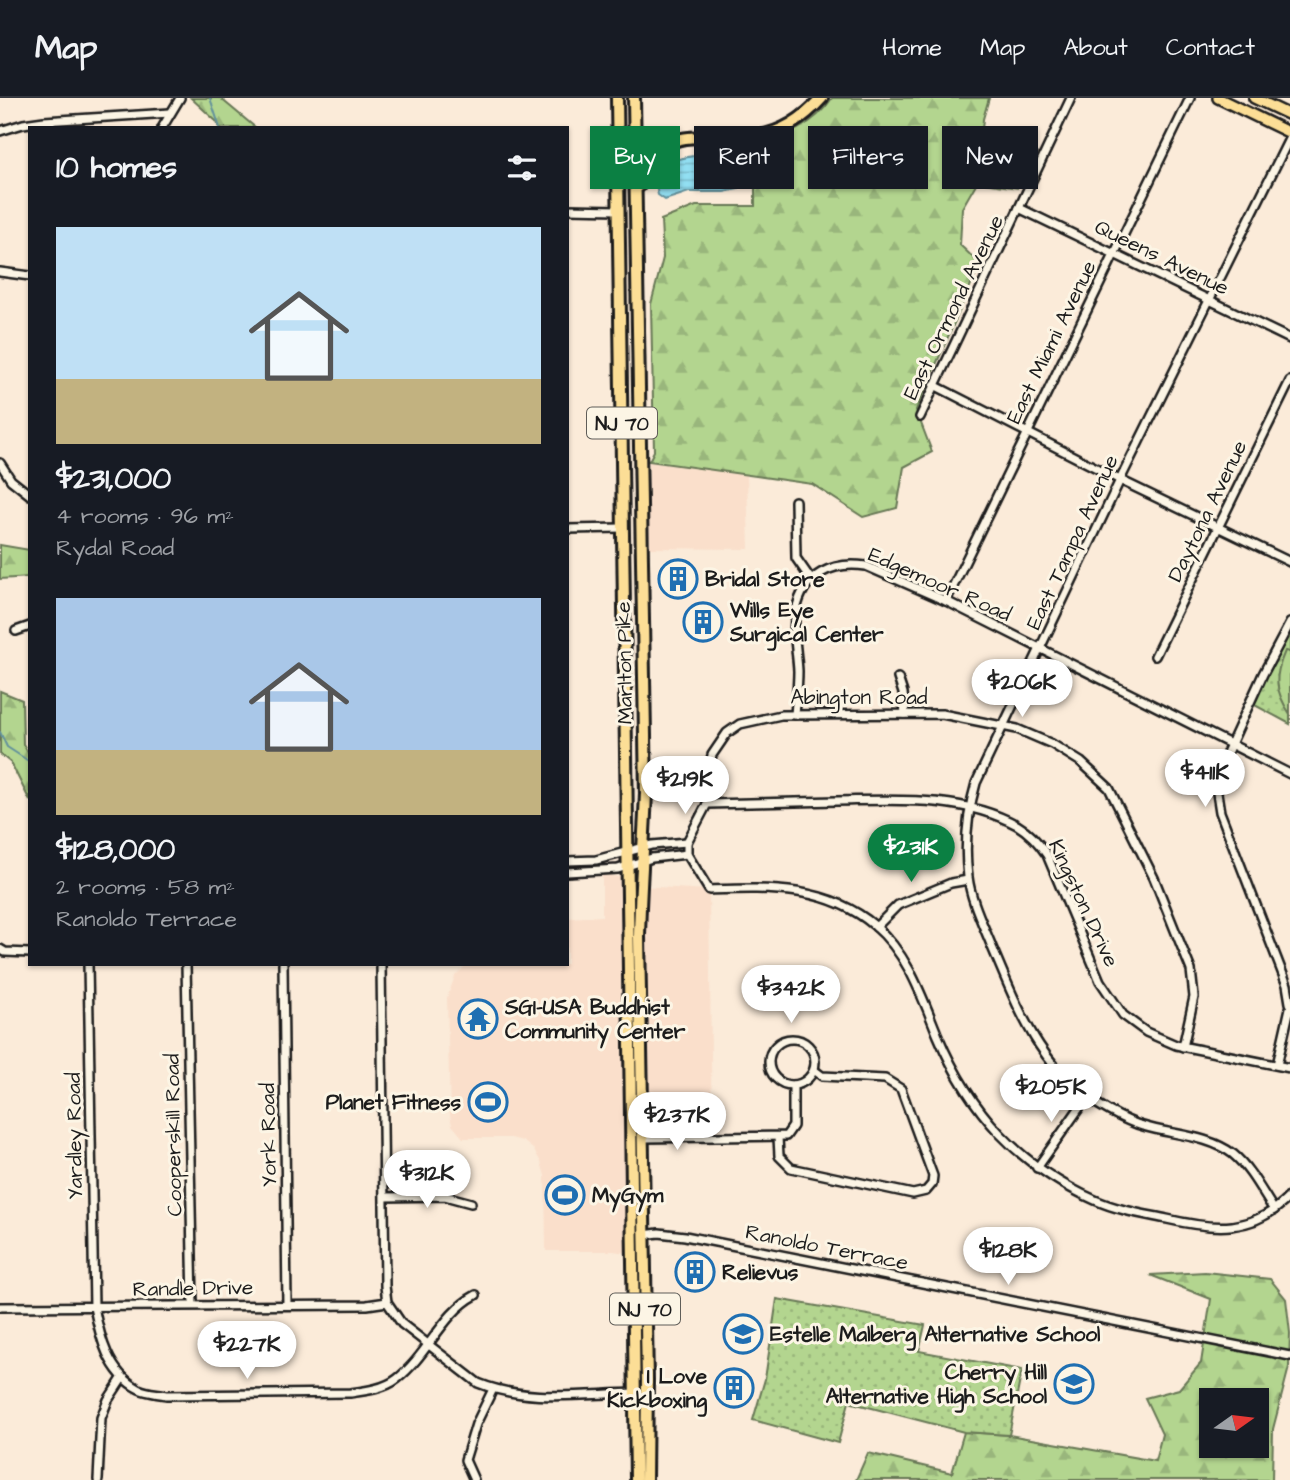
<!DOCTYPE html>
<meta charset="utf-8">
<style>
:root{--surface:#171b24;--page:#20242c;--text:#f1f3f6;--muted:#9ea1a6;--line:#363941;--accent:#0b8043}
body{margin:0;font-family:"Architects Daughter",sans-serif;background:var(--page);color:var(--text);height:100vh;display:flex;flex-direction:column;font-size:26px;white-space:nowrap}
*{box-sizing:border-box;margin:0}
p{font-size:23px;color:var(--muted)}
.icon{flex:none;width:38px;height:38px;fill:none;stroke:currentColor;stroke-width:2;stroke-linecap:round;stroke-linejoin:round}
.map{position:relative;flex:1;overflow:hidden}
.drawer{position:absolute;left:28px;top:28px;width:541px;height:840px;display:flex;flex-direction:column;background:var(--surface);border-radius:0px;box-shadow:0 2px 5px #0004}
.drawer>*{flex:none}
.hud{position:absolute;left:590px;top:28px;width:595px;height:63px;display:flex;gap:14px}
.needle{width:46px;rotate:76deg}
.buttons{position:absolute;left:1199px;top:1290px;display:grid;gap:14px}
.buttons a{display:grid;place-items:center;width:70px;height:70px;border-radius:0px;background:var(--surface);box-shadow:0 2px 5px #0004;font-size:35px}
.price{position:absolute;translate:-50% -60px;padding:0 16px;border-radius:24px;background:#fff;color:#222;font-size:23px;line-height:46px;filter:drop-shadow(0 2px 4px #0008)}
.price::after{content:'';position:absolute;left:50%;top:42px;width:21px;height:16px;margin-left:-10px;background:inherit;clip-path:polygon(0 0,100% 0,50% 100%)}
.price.active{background:var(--accent);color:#fff}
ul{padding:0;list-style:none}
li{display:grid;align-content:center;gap:14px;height:371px;padding:0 28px}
li span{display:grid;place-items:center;height:217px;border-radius:0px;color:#555}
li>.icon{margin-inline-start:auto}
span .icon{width:126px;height:126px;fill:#fffc;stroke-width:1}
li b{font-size:30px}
h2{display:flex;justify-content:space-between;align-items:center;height:84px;padding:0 28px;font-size:30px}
.pill{padding:0 24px;border-radius:0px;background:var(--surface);box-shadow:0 2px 5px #0004;font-size:24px;line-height:63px}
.pill.active{background:var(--accent);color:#fff}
header{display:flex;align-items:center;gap:42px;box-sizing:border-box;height:98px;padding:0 35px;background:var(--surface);border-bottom:2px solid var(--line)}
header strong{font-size:33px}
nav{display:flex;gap:38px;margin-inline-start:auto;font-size:24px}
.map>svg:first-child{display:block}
</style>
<header>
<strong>Map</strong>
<nav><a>Home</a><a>Map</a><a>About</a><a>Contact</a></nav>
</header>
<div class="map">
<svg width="1290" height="1382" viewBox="0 0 1290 1382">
<defs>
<pattern id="forest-firs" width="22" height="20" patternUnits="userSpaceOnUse" patternTransform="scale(1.75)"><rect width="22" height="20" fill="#b3d58f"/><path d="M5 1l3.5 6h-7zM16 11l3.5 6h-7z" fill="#99b67b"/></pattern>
<pattern id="park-dots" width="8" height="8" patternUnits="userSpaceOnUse" patternTransform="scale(1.75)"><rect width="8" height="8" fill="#b3d58f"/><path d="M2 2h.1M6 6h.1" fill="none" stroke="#99b67b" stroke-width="1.8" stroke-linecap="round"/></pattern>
<pattern id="water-rules" width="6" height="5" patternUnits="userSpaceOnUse" patternTransform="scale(1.75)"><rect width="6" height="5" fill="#92dff2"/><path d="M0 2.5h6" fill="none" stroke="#7dbfcf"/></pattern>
</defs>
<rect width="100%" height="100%" fill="#fbebd9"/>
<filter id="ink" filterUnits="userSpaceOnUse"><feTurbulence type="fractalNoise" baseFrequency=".0143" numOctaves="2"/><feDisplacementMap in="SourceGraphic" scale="14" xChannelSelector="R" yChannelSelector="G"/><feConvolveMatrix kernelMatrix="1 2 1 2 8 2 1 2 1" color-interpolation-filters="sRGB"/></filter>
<g filter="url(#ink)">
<g fill="#fadfcb">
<polygon points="649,363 747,377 749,451 648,450"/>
<polygon points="602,777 620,779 626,1155 613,1153 546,1153 545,1078 541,1064 533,1051 523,1043 511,1040 463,1040 452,1027 450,1017 447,900 455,878 467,866 567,866 567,820 602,818"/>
<polygon points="640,788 709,792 712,1040 643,1040"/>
</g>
<g fill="url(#forest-firs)" stroke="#687856" stroke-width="2" fill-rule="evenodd">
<polygon points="191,0 220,0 256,30 219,30 217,24"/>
<path d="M832,0H989L983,21L979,64L1018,90L977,84L962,110L960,147L980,166L916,312L932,354L904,369L897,410L863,419L812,386L649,363L654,353L651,206L663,160L661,122L696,108H755V48C785,39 815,27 832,0Z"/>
<polygon points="0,447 30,452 30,479 0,481"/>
<polygon points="0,593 22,602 23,646 30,658 30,703 11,665 0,656"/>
<path d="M1205,1174L1270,1181L1286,1201L1290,1235L1289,1269L1273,1331L1272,1382H856L868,1355L952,1375L964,1334L1009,1337L1155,1363L1162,1336L1145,1300L1179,1291L1201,1265L1211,1201L1150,1177ZM1211,1302H1256V1348H1211Z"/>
</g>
<g fill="url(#park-dots)" stroke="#687856" stroke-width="2">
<polygon points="1290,528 1290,626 1251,605"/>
<polygon points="777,1201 925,1227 919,1253 1022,1272 1009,1337 964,1334 849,1304 838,1345 753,1322 765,1281"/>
</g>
<path fill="#b3d58f" stroke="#687856" stroke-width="2" d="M1285,553L1290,554V616C1274,592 1274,578 1285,553Z"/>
<path fill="url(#water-rules)" stroke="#63919c" stroke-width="2" d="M722,54H736L740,58L742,85L738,91L724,94H689L665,102L658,97C647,55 697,59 722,54Z"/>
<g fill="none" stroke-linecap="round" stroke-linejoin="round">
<g stroke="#63919c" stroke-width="2">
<polyline points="210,0 220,30"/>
<polyline points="0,634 7,649 30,664"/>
</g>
<g stroke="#1c1c1c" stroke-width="12">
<g id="minor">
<polyline points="162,30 180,0"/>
<polyline points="0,33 23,26 44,23 170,15"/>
<polyline points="1019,110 1290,241"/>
<polyline points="567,111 619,112"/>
<polyline points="0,174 30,178"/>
<polyline points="934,287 1120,382 1290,464"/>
<polyline points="920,319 1071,0"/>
<polyline points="0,365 11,382 30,397"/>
<polyline points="795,403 796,460 812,483"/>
<polyline points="567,431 623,430"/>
<polyline points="946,503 1190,0"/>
<polyline points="1290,525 1263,576 1221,668 1217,695 1220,714 1287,887 1290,905"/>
<polyline points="16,533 30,528"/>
<polyline points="1155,558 1290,283"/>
<polyline points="898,580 903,595 905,616"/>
<path d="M795,617C796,603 798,588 798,573C797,553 792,532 796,513C803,476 833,463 866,468L946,503L1290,676"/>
<path d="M707,706C750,705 793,704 837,703C896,702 962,697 1017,727C1029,734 1039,745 1047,757L1100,883L1123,917L1146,934L1176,947L1290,970"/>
<polyline points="567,763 596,762 652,747 687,744"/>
<polyline points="567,774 618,771 652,760 687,756"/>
<polyline points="876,829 898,807 951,785 968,782"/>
<polyline points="0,851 5,854 30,855"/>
<path d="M88,866L94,1209C100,1239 108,1275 139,1291C147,1295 157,1295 166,1297L350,1295C365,1293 384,1291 397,1281C428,1257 442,1215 476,1197"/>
<polyline points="186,866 193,1207"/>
<polyline points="283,866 287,1207"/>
<path d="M381,866L385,1188L387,1204L402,1226L478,1285C527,1305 583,1296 635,1295"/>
<circle cx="792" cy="964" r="23"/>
<path d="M1183,949L1194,899L1191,872L1154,780L1109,690L1081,664L1052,646L1017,631L942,616L781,617L740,626L727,635L712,657L708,674L707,706L687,744V756L709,792C768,790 827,787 875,828C908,856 922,899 938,938C970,1014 1019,1068 1095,1102C1117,1112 1143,1116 1167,1121C1214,1132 1253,1136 1290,1098"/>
<polyline points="1277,967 1290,910"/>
<polyline points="778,1039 779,1058 791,1070 913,1096 926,1093 932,1086 933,1078 901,991 885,981 822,978 814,972"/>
<polyline points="643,1040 786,1038 793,1028 793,987"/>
<polyline points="1037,1070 1087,999"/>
<polyline points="385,1099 445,1098 471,1105"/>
<path d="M1274,1112C1262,1094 1250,1070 1233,1056C1208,1037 1172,1037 1143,1028C1131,1025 1120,1019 1109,1013C1042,976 1020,915 992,849C983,826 971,803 968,779C964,746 967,716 976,685L1120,382L1290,39"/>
<polyline points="644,1137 659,1135 685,1138 1290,1258"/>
<polyline points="0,1209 367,1207 387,1204"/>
<polyline points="98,1382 101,1320 108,1302 123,1279"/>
<polyline points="474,1382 465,1362 476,1326 493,1291"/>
</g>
</g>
<g stroke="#1c1c1c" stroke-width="14">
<g id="major">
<polyline points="1218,0 1290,35"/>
<polyline points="1254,0 1290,17"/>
</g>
</g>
<g stroke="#1c1c1c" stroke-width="16">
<g id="highway">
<polyline points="617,0 636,1382"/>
<path d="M634,0L646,695C644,743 640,791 639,839L647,1282L646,1382"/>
<path d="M639,88C660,18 704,47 758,38C784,34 805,19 822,0"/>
</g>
</g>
<use href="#minor" stroke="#fcf5e5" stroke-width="7"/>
<use href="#major" stroke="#fcde96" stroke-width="9"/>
<use href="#highway" stroke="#fcde96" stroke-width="10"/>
</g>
</g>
<defs>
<g id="building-ring" transform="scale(2.0125)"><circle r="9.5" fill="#fcf5e5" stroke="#1f6fb2" stroke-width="1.5"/><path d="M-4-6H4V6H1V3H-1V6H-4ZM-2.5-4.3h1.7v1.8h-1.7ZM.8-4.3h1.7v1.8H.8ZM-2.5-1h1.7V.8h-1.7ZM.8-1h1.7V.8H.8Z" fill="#1f6fb2"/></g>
<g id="temple-ring" transform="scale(2.0125)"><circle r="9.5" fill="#fcf5e5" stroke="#1f6fb2" stroke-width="1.5"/><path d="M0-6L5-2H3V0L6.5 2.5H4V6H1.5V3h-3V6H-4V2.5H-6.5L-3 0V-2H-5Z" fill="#1f6fb2"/></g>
<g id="stadium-ring" transform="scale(2.0125)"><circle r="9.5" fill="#fcf5e5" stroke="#1f6fb2" stroke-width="1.5"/><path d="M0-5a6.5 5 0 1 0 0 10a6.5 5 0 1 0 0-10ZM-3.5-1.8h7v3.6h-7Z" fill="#1f6fb2"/></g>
<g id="school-ring" transform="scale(2.0125)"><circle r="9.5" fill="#fcf5e5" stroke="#1f6fb2" stroke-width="1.5"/><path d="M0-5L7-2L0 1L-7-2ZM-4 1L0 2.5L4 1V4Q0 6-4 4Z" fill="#1f6fb2"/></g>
</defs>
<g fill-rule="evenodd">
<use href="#building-ring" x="678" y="481"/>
<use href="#building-ring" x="703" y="524"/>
<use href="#temple-ring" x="478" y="921"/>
<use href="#stadium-ring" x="488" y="1004"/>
<use href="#stadium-ring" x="565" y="1097"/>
<use href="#building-ring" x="695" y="1174"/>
<use href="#school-ring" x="743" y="1236"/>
<use href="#school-ring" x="1074" y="1286"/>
<use href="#building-ring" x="734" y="1290"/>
</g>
<g text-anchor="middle" stroke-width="6" stroke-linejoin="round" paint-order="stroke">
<g fill="#fcf5e5" stroke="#5f5d58" stroke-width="2">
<rect x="587" y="309.5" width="70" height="31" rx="5"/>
<rect x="610" y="1195.5" width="70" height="31" rx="5"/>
</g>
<g font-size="19" font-weight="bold" fill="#1c1c1c">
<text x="622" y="332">NJ 70</text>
<text x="645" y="1218">NJ 70</text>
</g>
<g font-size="21" fill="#1c1c1c" stroke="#fcf5e5">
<text transform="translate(1162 159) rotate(26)" y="7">Queens Avenue</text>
<text transform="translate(953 209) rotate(-64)" y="7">East Ormond Avenue</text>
<text transform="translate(1051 244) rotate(-64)" y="7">East Miami Avenue</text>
<text transform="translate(1207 413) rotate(-64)" y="7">Daytona Avenue</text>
<text transform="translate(1072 444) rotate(-65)" y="7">East Tampa Avenue</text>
<text transform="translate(940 486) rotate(24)" y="7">Edgemoor Road</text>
<text transform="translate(624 565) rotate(-91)" y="7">Marlton Pike</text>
<text x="859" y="606">Abington Road</text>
<text transform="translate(1084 805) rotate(65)" y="7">Kingston Drive</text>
<text transform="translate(173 1037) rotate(-91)" y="7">Cooperskill Road</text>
<text transform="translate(268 1037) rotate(-91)" y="7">York Road</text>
<text transform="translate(74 1038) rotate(-91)" y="7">Yardley Road</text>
<text transform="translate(827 1149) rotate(11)" y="7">Ranoldo Terrace</text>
<text transform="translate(193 1190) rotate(-1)" y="7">Randle Drive</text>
</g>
<g font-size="21" font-weight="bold" fill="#1c1c1c" stroke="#fcf5e5" text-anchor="start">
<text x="705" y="488">Bridal Store</text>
<text x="730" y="519">Wills Eye<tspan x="730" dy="24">Surgical Center</tspan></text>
<text x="505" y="916">SGI-USA Buddhist<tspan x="505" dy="24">Community Center</tspan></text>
<text x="461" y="1011" text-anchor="end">Planet Fitness</text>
<text x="592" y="1104">MyGym</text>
<text x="722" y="1181">Relievus</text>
<text x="770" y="1243">Estelle Malberg Alternative School</text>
<text x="1047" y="1281" text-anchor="end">Cherry Hill<tspan x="1047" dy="24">Alternative High School</tspan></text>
<text x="707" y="1285" text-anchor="end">I Love<tspan x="707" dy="24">Kickboxing</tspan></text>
</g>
</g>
</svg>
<div class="buttons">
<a><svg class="needle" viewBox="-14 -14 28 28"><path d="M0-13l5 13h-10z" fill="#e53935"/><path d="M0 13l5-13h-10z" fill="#9ea1a6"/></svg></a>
</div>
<b class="price" style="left:1022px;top:621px">$206K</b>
<b class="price" style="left:1205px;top:711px">$411K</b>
<b class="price" style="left:685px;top:718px">$219K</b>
<b class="price active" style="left:911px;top:786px">$231K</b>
<b class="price" style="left:791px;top:927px">$342K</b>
<b class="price" style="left:1051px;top:1026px">$205K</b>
<b class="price" style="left:677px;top:1054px">$237K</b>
<b class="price" style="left:427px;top:1112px">$312K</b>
<b class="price" style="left:1008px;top:1189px">$128K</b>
<b class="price" style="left:247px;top:1283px">$227K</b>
<div class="hud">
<a class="pill active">Buy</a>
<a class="pill">Rent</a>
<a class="pill">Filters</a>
<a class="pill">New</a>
</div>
<section class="drawer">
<h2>10 homes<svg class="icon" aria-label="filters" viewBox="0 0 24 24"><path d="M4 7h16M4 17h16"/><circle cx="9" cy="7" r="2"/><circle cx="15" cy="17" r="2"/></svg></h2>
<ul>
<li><span style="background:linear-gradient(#bfe0f5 70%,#c2b280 0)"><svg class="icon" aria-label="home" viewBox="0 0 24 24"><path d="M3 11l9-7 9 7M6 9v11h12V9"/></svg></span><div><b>$231,000</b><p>4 rooms · 96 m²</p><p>Rydal Road</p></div></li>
<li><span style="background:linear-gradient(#a9c7e8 70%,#c2b280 0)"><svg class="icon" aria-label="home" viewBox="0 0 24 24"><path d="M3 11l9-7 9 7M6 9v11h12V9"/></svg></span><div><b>$128,000</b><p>2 rooms · 58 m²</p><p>Ranoldo Terrace</p></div></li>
</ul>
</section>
</div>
